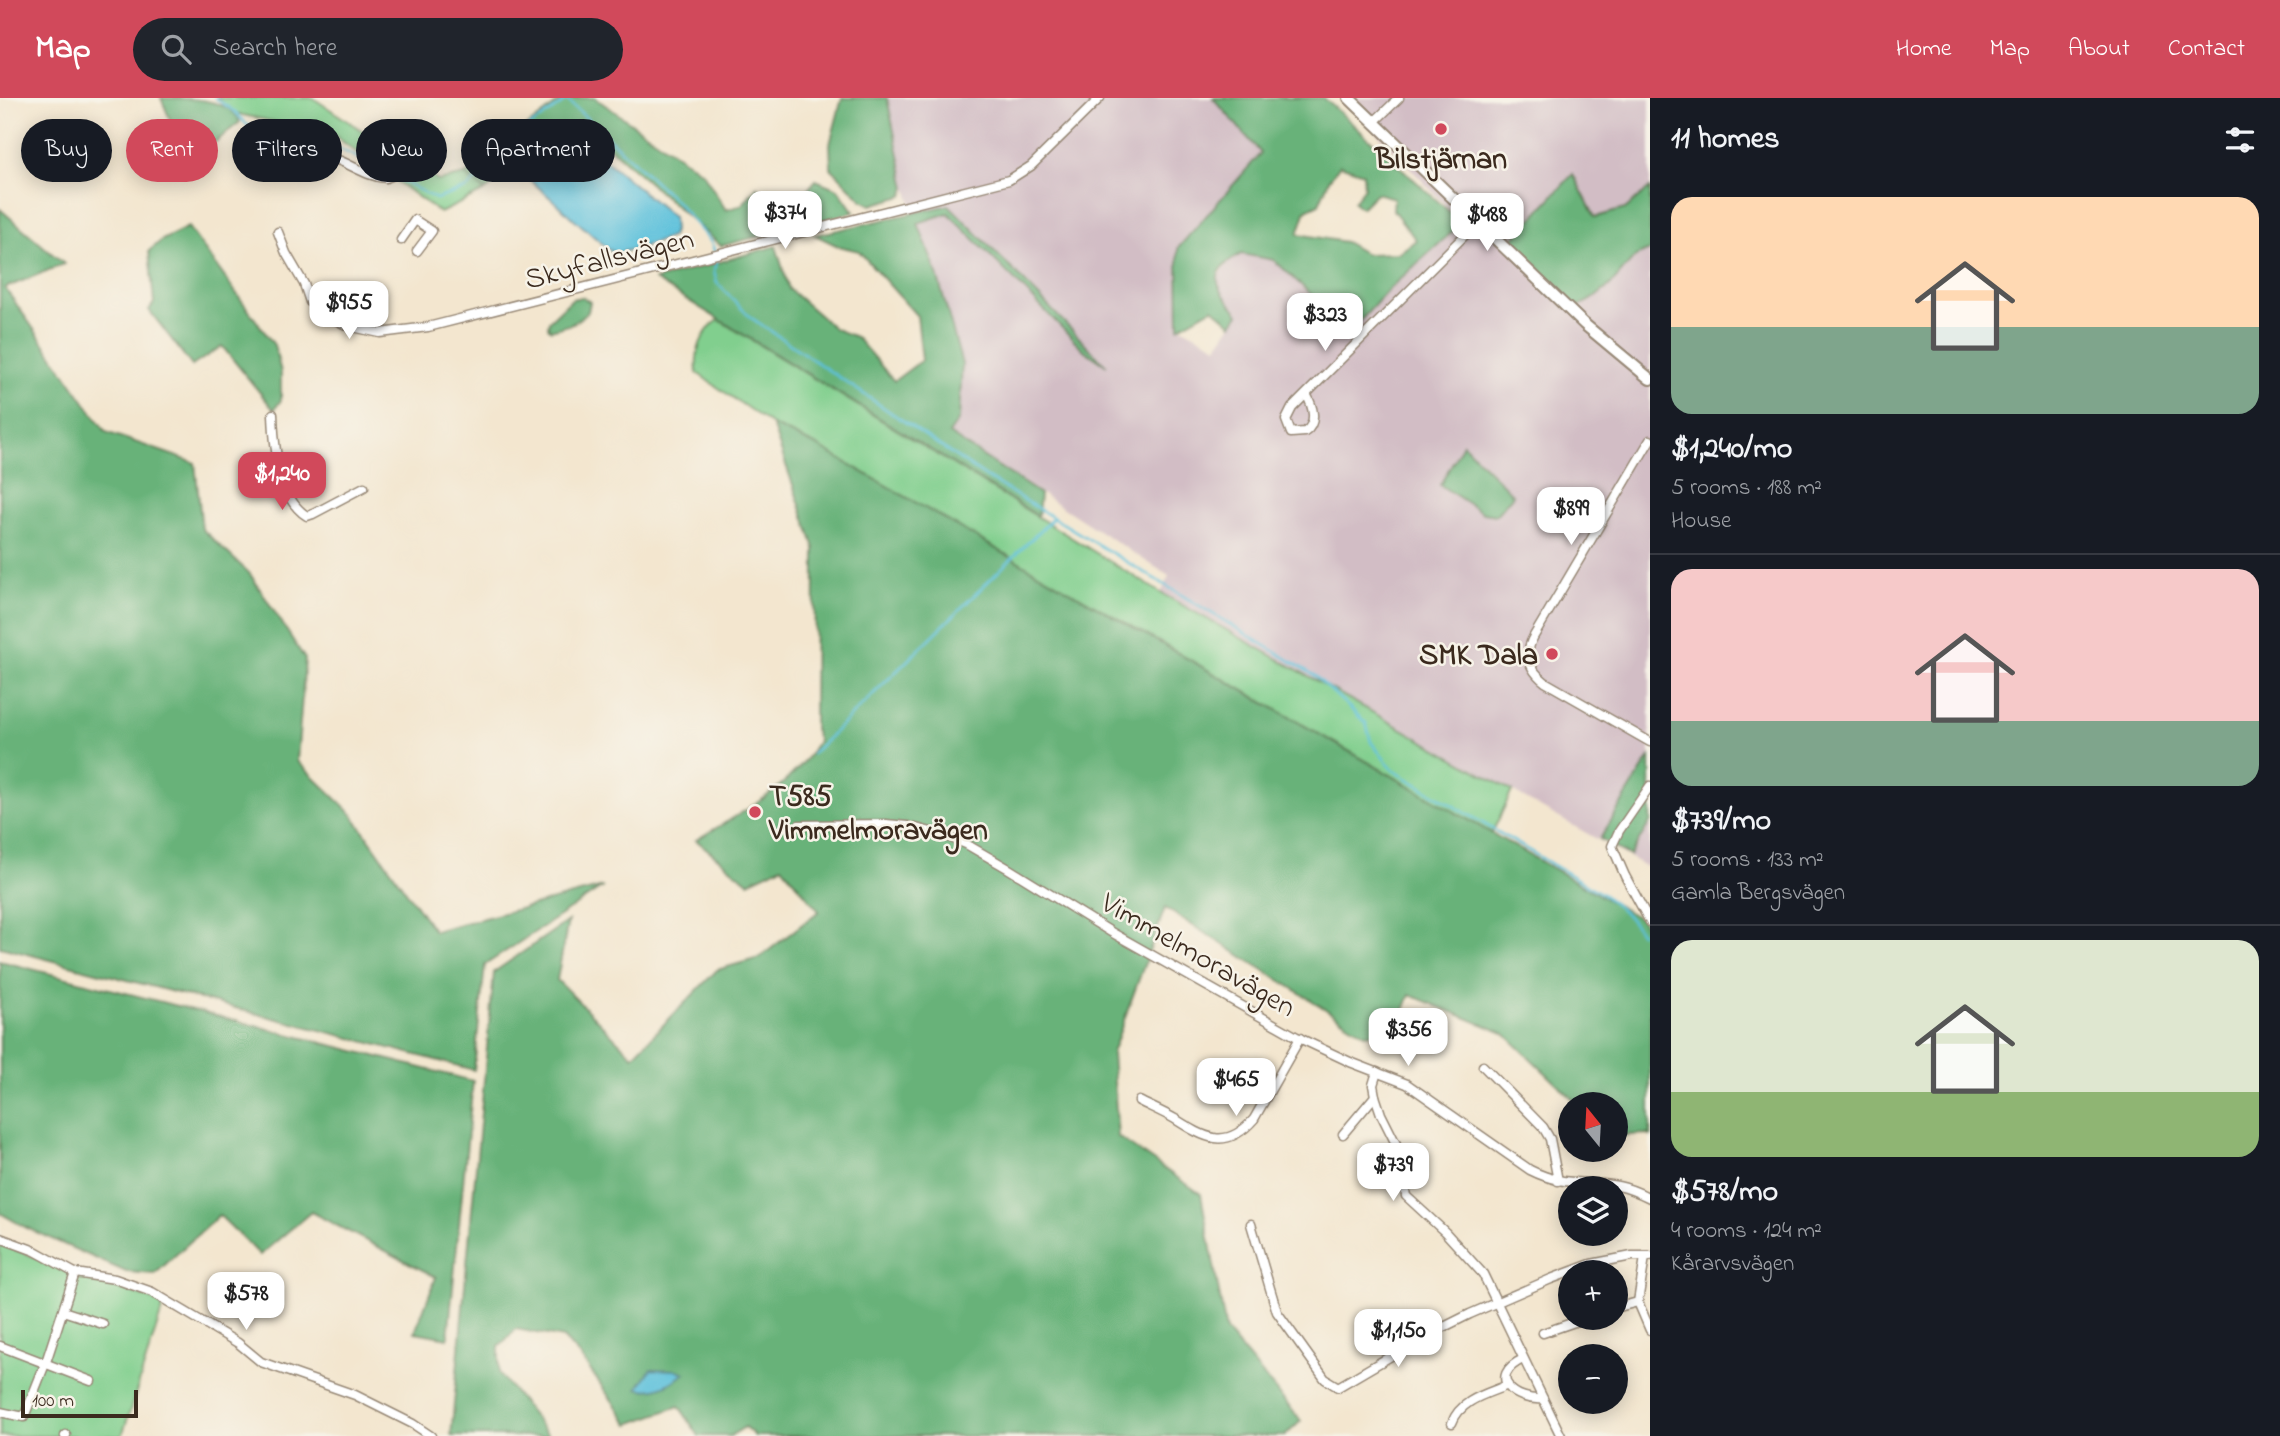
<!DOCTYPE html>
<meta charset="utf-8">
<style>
:root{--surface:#171b24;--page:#20242c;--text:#f1f3f6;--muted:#9ea1a6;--line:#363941;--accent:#d1495b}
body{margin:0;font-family:"Indie Flower",sans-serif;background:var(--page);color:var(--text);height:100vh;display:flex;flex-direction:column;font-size:26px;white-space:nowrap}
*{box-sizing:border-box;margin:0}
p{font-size:23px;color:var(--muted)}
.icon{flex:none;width:38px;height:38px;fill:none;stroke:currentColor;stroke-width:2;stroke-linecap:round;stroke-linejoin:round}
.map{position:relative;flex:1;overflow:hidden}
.side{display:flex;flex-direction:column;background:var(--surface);width:630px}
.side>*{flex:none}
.banner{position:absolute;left:21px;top:21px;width:665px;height:63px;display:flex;gap:14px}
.needle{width:46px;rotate:342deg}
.tools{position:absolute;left:1558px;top:994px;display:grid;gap:14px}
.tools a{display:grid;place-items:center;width:70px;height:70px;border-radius:50%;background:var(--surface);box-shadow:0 4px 18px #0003;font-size:35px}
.scale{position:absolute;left:21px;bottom:18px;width:117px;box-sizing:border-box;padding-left:7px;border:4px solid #3b2a1e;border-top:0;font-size:19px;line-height:24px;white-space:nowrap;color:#3b2a1e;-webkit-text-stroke:5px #f7f3e8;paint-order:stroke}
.price{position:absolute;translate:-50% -60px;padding:0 16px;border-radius:14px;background:#fff;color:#222;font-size:23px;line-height:46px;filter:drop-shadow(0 2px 4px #0008)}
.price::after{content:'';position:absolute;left:50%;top:42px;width:21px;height:16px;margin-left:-10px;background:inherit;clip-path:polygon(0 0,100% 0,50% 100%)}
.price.selected{background:var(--accent);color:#fff}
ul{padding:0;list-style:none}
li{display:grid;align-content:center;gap:14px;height:371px;padding:0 21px}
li+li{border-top:2px solid var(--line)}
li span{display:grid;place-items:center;height:217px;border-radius:21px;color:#555}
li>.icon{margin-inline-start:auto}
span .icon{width:126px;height:126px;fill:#fffc;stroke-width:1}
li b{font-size:30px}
h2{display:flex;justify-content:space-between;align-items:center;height:84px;padding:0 21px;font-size:30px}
.tag{padding:0 24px;border-radius:32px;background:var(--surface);box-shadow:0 4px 18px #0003;font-size:24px;line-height:63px}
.tag.selected{background:var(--accent);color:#fff}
header{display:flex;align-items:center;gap:42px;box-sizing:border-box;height:98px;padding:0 35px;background:var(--accent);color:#fff}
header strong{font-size:33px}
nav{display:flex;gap:38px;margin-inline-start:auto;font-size:24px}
.search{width:490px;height:63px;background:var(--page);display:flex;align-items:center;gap:18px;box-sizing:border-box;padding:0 24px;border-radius:38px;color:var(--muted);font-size:26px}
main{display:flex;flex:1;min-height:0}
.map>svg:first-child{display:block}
</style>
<header>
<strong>Map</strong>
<div class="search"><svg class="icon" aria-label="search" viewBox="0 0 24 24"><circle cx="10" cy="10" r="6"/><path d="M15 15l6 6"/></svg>Search here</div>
<nav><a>Home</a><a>Map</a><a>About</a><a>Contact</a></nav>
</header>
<main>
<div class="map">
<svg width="1650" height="1338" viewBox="0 0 1650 1338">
<rect width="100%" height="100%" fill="#f7f3e8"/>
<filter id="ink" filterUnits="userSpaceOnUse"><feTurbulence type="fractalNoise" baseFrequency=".0143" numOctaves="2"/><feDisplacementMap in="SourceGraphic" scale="14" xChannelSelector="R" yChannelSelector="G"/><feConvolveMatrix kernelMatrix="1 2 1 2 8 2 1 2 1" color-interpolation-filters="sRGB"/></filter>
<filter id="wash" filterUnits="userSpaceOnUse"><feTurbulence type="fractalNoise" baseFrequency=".00686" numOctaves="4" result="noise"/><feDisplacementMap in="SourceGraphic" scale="28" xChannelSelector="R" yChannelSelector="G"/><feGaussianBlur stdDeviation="1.57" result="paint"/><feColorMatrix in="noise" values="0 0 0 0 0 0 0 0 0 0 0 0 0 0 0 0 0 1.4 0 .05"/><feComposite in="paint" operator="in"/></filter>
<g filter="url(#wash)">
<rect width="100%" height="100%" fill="#f3e6cf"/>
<polygon fill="#d2bdc5" points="882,0 1265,0 1261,55 1178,150 1179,228 1217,248 1239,216 1217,190 1217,181 1230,162 1240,156 1274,162 1351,233 1389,191 1462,125 1344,0 1650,0 1650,771 1161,495 1169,478 949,336 937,176 917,125"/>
<g fill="#81cf8e" stroke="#5e7c56" stroke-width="2">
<polygon points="216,0 313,0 438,83 465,77 485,93 440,115 332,36 238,16"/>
<path d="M719,222L1161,495L1512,693L1492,735L817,348L772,327L697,275C695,254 701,233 719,222Z"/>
<polygon points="0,1146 164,1206 122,1338 0,1338"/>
</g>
<g fill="#68b279" stroke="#526e4c" stroke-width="2" fill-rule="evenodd">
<path d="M161,0C186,0 231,0 240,24L197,59L185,57Z"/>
<polygon points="564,0 595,0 703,75 726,112 742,107 757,89 774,103 803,97 816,82 838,91 854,114 721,148 579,23 485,93 465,77"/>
<polygon points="842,0 887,0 906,90 903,98 871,107 862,102 831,70 830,46"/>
<path d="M1213,0H1324L1462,125L1389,191L1351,233L1274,162L1241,156C1203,177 1218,190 1239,216L1232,226L1213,210L1179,229L1178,150L1261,55ZM1340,67L1363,75L1364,90L1354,104L1361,110L1376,95L1394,100L1393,112L1416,142L1399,155L1366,156L1345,144L1298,136L1306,112L1319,106L1329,82Z"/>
<path d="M1573,76L1595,119L1625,111L1650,90V152C1629,159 1628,169 1613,184C1604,194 1590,203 1577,209L1511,143Z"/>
<polygon points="949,107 1107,268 1085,253 948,115 918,125 937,176 962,266 959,321 949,336 1040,396 1038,418 655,182 776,148 789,191 835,231 856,239 894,283 922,262 917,218 859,153 838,148 815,137"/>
<polygon points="0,111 64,166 5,190 106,334 195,365 202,431 250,476 305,561 297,663 351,715 434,833 603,789 485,867 474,972 0,849"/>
<polygon points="188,129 274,247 281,274 281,302 274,312 222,248 192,268 149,212 154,205 149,153 162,142"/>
<polygon points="582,199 590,204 588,214 572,226 551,232 548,229 549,223 572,201"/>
<path d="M772,327L817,348L1641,821L1650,835V1038L1647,1036L1615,1038V1006H1578L1504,935L1410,897L1396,932L1365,936L1165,810L1112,955L1118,1039L1201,1096L1226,1233L1301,1323L1285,1338H755L745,1329L730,1338H699L679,1308L629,1326L580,1258L563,1240L516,1231L499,1249V1275L549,1338H451L494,874L568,823L557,882L633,958L717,872L759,860L819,813L782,768L748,784L696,742C741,715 792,690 818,643L814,631L815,450Z"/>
<polygon points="1463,346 1513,397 1496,417 1483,415 1440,387"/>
<polygon points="1650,659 1650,724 1630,758 1600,741"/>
<polygon points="0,863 473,983 448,1240 415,1234 436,1179 311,1114 260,1157 219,1117 155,1176 126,1174 25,1129 0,1115"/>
</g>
<g fill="#5dc1db" stroke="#4c767c" stroke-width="2">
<polygon points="586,46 673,119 674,133 671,139 642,149 643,158 640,159 636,151 616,155 609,152 529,81"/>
<path d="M651,1271L677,1272L685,1275C671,1285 656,1296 638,1290Z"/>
</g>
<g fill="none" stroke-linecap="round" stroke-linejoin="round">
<g stroke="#5dc1db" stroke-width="2.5">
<polyline points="215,0 235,14 247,27 257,30 268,28 299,30 389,76"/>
<polyline points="395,79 436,101 468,90 516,38 567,2 673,100 711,144 717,160 714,173 717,185 750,219 986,379 1314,577 1366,625 1371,644 1393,672 1604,797 1626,816 1641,835"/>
<polyline points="812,656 1052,421"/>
</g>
</g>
</g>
<g filter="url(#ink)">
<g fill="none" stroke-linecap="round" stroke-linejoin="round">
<g stroke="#978876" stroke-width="11">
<g id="minor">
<polyline points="1374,24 1399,0"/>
<path d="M305,68V59C337,51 357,78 386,80C403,75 418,54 426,39"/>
<polyline points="278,134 286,155 304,186 310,204 328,218 348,228 380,235 428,229 1009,82 1031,68 1100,0"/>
<polyline points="401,142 415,122 432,133 417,153"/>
<path d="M1306,296C1313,308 1318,325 1305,334L1291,335L1286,322L1292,310L1478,124"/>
<path d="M273,316C274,346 278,401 307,418L313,416L364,389"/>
<path d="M1650,342L1534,538C1523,557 1529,571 1545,584L1650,644"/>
<polyline points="1650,688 1619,733 1612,748 1625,778 1650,824"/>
<path d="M799,727L886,726L908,728L943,737L966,746L1009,771L1111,834L1297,939L1350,964L1407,986L1530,1072C1566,1090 1584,1081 1618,1088C1629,1090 1640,1095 1650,1100"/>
<polyline points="1483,968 1543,1029 1550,1041 1558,1083"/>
<polyline points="1377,974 1373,987 1375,998 1381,1016 1398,1050 1406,1098 1445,1134 1483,1176 1561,1338"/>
<path d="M1139,1003C1151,1009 1163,1014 1175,1021C1205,1040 1226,1053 1254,1021L1300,940"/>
<polyline points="1343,1036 1375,998"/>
<polyline points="1251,1126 1277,1214 1325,1281 1338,1289 1420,1241 1470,1216 1551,1181 1591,1166 1632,1158 1650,1158"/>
<polyline points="0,1140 35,1153 75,1175 115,1181 152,1194 238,1245 261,1264 355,1297 413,1326 431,1338"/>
<polyline points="1645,1159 1638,1204 1650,1232"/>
<polyline points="1615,1210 1638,1204"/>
<polyline points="63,1213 103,1226"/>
<polyline points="1543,1235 1586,1220"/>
<polyline points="0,1248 91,1283"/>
<path d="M1523,1261C1485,1279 1516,1304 1543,1301"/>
<polyline points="0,1314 24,1319 47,1261 75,1175"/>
<path d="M1452,1325C1460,1302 1486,1296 1508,1287"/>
<polyline points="65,1338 66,1337"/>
</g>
</g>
<g stroke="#978876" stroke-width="14">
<polyline id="tertiary" points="1349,0 1584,226 1650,281"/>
</g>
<use href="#minor" stroke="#fff" stroke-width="8"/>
<use href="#tertiary" stroke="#fff" stroke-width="10"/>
</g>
</g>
<g fill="#d1495b" stroke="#f7f3e8" stroke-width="2.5">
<circle cx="1441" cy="31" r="7"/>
<circle cx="1552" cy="556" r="7"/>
<circle cx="755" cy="714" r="7"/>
</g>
<g text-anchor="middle" stroke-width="5" stroke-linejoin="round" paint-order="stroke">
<g font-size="30" font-weight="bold" fill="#3b2a1e" stroke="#f7f3e8">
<text x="1441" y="70">Bilstjärnan</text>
<text x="1538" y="566" text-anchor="end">SMK Dala</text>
<text x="769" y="707" text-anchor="start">T585<tspan x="769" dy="34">Vimmelmoravägen</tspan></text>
</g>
<g font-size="30" fill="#3b2a1e" stroke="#f7f3e8">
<text transform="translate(609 160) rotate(-14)" y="10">Skyfallsvägen</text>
<text transform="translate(1199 856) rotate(30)" y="10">Vimmelmoravägen</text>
</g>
</g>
</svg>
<div class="tools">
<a><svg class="needle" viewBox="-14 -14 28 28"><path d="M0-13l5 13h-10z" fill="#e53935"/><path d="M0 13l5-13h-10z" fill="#9ea1a6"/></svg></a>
<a><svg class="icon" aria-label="layers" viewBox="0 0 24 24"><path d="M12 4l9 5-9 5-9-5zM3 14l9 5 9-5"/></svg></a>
<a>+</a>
<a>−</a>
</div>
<div class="scale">100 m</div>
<b class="price" style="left:785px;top:153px">$374</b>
<b class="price" style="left:1487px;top:155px">$488</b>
<b class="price" style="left:349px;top:243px">$955</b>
<b class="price" style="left:1325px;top:255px">$323</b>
<b class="price selected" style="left:282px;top:414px">$1,240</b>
<b class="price" style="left:1571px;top:449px">$899</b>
<b class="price" style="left:1408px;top:970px">$356</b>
<b class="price" style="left:1236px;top:1020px">$465</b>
<b class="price" style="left:1393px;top:1105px">$739</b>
<b class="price" style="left:246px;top:1234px">$578</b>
<b class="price" style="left:1398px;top:1271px">$1,150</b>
<div class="banner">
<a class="tag">Buy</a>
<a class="tag selected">Rent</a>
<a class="tag">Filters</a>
<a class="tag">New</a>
<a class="tag">Apartment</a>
</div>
</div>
<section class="side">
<h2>11 homes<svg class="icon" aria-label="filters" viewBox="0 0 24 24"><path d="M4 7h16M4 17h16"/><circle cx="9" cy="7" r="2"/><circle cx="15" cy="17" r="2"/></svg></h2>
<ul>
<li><span style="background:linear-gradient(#ffd9b3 60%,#7fa58c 0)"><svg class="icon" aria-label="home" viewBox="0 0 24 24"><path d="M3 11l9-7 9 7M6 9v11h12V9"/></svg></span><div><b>$1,240/mo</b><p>5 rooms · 188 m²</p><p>House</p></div></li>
<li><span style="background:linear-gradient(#f6c9c9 70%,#7fa58c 0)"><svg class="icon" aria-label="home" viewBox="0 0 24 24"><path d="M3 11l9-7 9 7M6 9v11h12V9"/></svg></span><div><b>$739/mo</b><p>5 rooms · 133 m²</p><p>Gamla Bergsvägen</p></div></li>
<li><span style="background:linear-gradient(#dfe7d0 70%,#8fb573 0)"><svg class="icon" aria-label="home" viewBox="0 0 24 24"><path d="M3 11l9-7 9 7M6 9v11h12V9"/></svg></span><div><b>$578/mo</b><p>4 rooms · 124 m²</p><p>Kårarvsvägen</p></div></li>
</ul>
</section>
</main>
